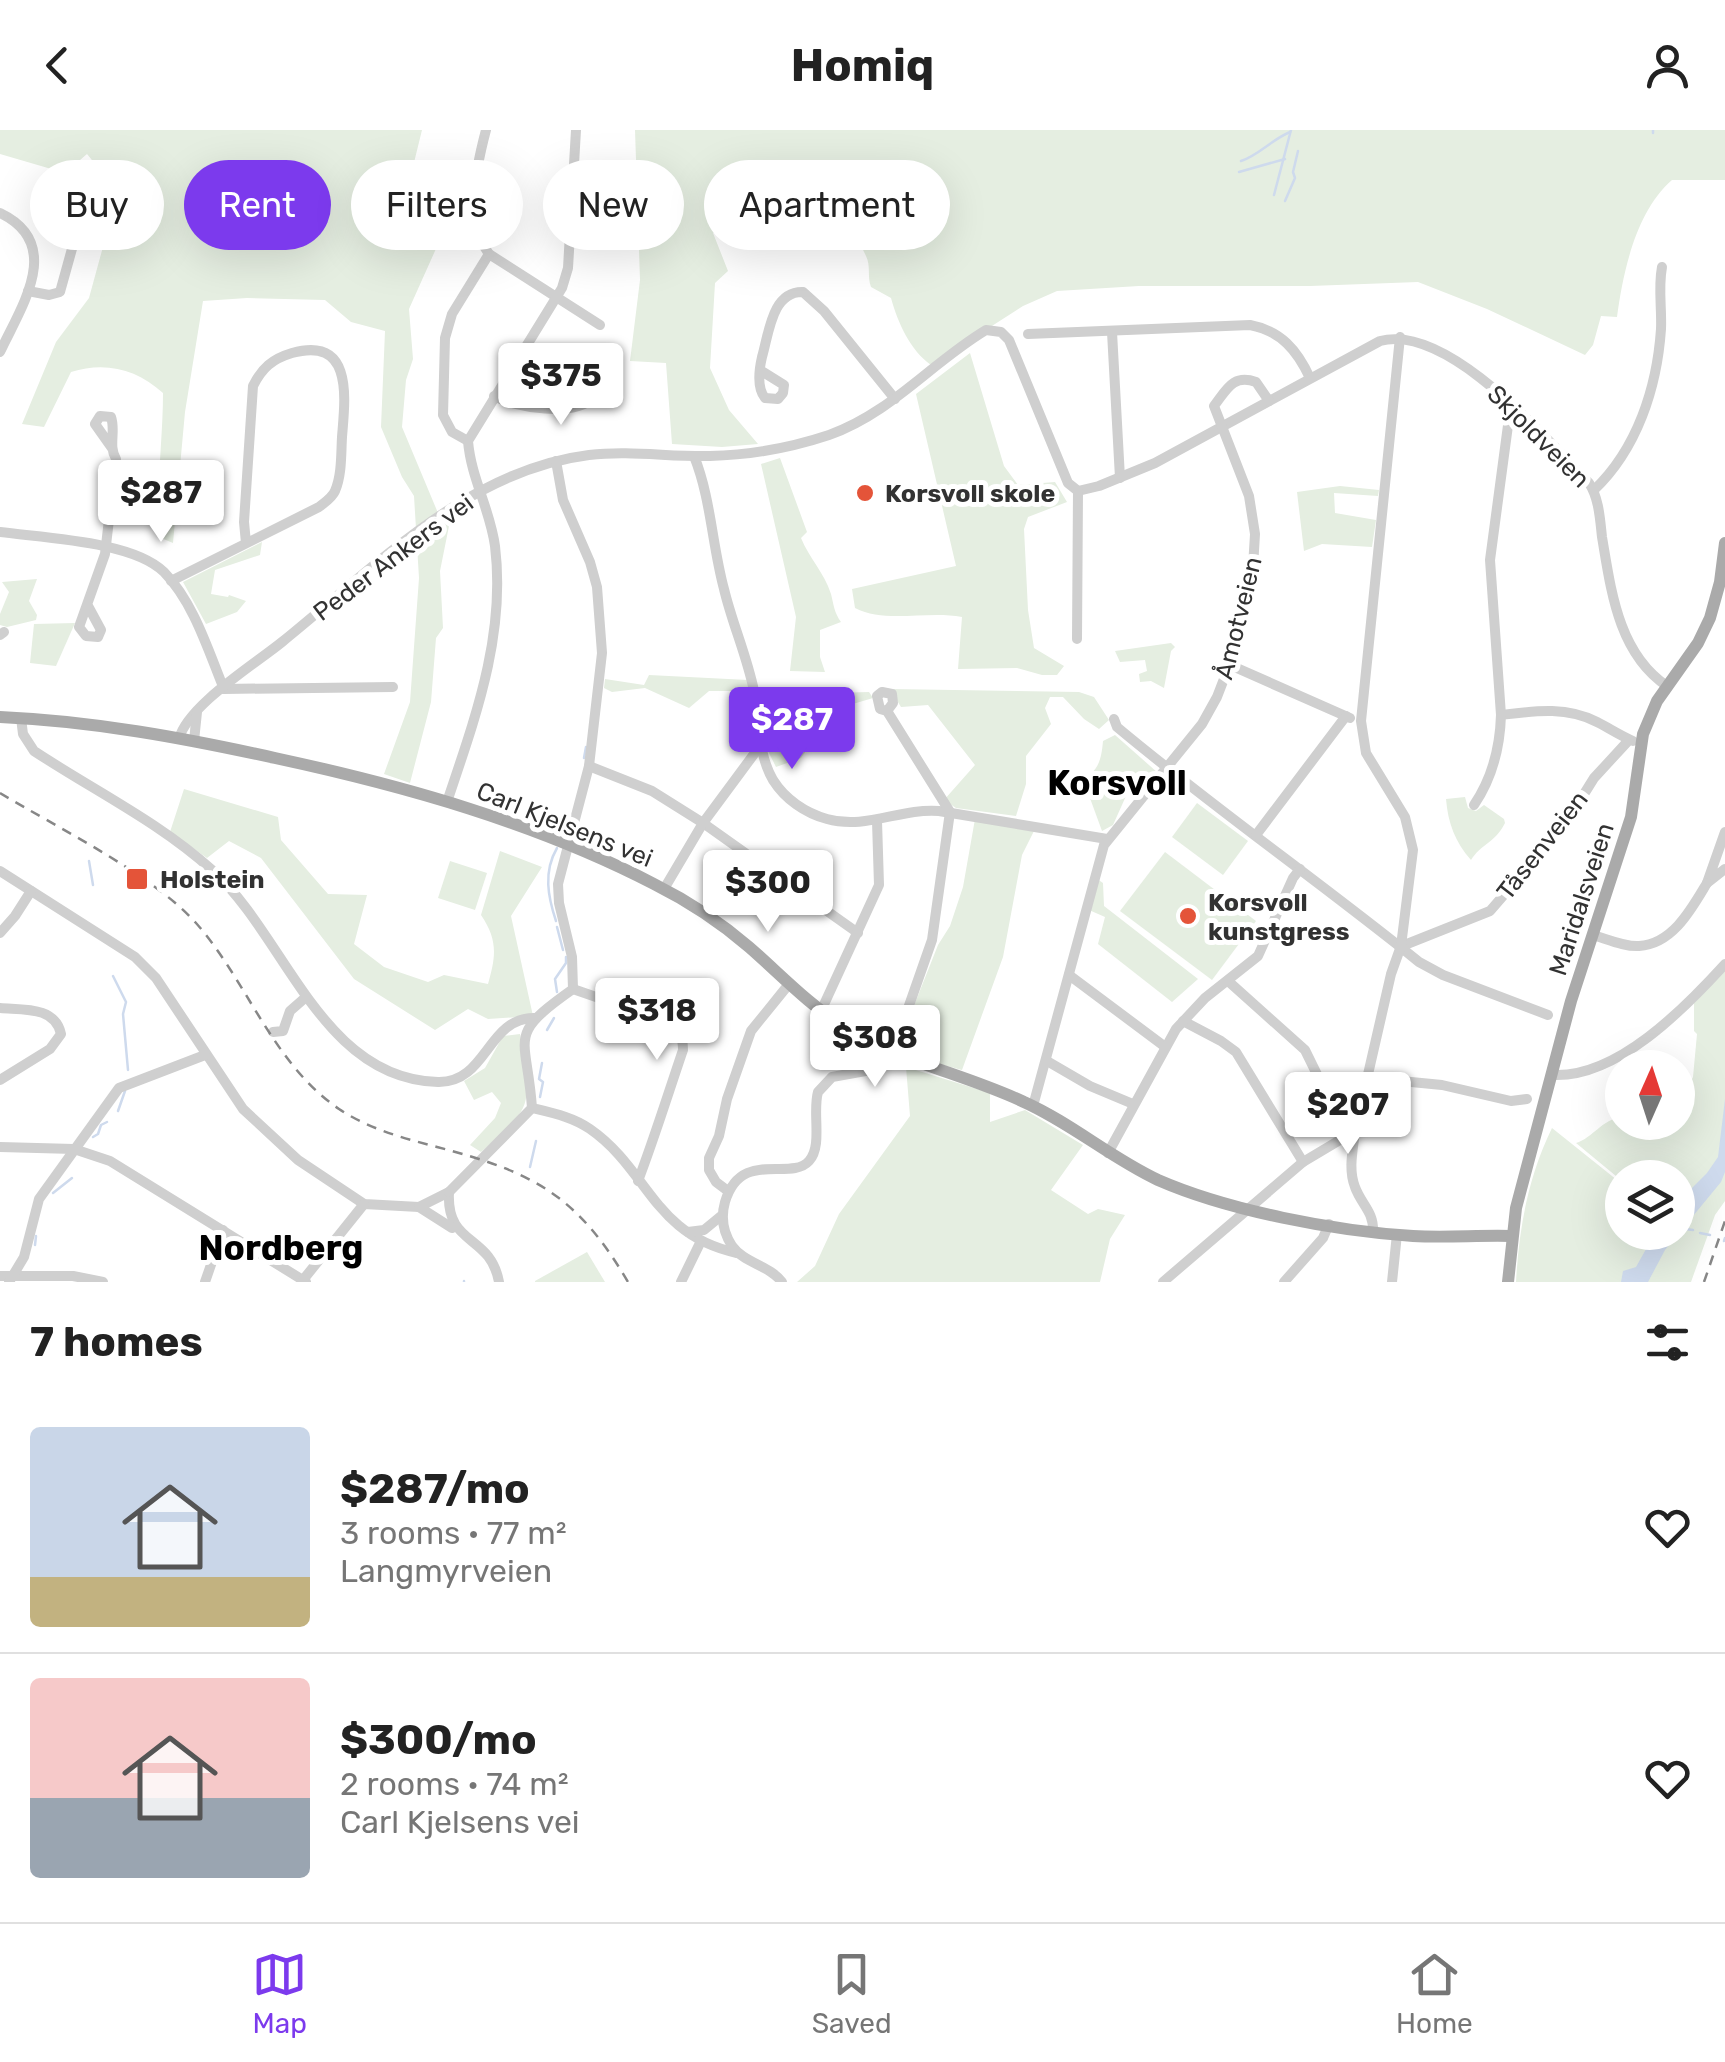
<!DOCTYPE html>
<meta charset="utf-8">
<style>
:root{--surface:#fff;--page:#f6f6f6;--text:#222;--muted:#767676;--line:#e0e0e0;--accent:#7c3aed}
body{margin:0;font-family:Rubik,sans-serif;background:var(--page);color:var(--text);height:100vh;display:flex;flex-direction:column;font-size:38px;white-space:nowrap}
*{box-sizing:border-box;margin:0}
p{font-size:32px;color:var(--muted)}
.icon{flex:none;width:55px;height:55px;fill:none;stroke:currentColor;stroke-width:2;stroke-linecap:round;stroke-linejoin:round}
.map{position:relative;height:1152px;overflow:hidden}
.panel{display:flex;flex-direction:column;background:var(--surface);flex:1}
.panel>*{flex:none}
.top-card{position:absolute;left:30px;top:30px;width:1000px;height:90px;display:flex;gap:20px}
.needle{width:65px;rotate:3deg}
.tools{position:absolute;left:1605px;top:920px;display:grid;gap:20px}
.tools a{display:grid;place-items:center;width:90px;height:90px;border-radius:50%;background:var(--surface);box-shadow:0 10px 40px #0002;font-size:50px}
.price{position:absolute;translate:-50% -85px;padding:0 22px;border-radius:10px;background:#fff;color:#222;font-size:32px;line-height:65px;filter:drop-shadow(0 2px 5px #0008)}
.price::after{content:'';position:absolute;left:50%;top:60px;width:30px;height:22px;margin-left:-15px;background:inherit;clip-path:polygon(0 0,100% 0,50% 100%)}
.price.current{background:var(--accent);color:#fff}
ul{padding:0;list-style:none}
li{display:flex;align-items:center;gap:30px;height:250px;padding:0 30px}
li+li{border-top:2px solid var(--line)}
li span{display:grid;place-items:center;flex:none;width:280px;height:200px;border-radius:10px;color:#555}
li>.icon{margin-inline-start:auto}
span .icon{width:120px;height:120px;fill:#fffc;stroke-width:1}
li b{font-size:42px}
h2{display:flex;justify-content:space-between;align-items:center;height:120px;padding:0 30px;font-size:42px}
.chip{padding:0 35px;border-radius:45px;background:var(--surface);box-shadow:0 10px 40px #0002;font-size:35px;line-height:90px}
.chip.current{background:var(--accent);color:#fff}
header{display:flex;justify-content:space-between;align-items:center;height:130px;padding:0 30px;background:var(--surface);font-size:45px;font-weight:700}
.tab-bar{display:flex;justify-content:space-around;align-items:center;height:140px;border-top:2px solid var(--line);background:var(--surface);font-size:28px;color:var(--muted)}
.tab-bar a{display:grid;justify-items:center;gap:5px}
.tab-bar .current{color:var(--accent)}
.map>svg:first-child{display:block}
</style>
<header><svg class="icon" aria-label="back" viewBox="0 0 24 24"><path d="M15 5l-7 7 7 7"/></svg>Homiq<svg class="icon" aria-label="person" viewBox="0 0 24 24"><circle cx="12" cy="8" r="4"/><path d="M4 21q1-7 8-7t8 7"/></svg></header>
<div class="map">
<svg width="1725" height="1152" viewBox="0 0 1725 1152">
<rect width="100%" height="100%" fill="#fff"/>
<g fill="#e5eee1">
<path d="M0,0H422L407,61L439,112L409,179L413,229L406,250L402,297L438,383L450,391L440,441L443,498L436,508L431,572L410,653L384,644L410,572L419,448L414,366L402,347L381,297L385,201L351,192L325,170L247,168L203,171L185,282L173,413L161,408C155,359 163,312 163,263C137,239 105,231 71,242L44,297L22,294L56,212L89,168L118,62L87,24L65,43L0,24Z"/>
<path d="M635,0H1725V50H1672C1636,81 1623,142 1617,187L1601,186L1593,215L1585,225L1487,179L1418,152L1310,156H1139L1057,161L1023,176L931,235C910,220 898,193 891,168L871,157C867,146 871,136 866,126C854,98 825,73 806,50L761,105L728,98L713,103L728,141L715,153L710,238L729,280L758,314L722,317L672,314L666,233L630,231L640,150Z"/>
<path d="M970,223L1004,336L1018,355L1055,352L1067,372L1028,387L1024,399L1028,480L1034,518L1064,536L1057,545H1042L1017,538L958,539L962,487C927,480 886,494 855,478L852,459L956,436L916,264Z"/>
<path d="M780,328L807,402L801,408C809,428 824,442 831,464C834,476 834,482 841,492L820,500V527L825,542L790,541L796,487L761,334Z"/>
<polygon points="1340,356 1379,360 1378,366 1334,363 1335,383 1376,390 1372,417 1322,414 1304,421 1297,362"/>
<polygon points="262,412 260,425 215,440 211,464 228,467 229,465 246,471 237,482 206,494 183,452"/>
<polygon points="37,449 29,471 37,485 36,490 7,497 0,495 0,484 9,462 2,452"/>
<polygon points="75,493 56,536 30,533 34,494"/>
<polygon points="1171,513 1175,517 1171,521 1164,558 1151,551 1140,552 1139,544 1147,541 1145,530 1120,532 1115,521"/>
<polygon points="649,545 748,550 751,561 709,561 689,578 645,558 612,562 604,558 605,549 644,555"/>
<polygon points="890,559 1079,562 1094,567 1109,590 1099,599 1084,589 1063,567 1050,567 1045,578 1051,594 1026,626 1026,654 1016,686 956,678 944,670 975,635 928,575 901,577"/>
<polygon points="869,562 873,568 836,579 801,628 776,637 765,615 762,565"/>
<path d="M1115,605L1158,643L1136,653L1126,666L1113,695L1102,701L1087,660L1078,661L1076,653C1097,643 1101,634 1103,611Z"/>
<path d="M184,659L278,687L281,710L328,764L367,765L354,814L384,837L428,852L444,845L488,854C496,826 498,810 481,785L500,721L542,737L511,786L533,886L488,889L468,879L435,900L354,849L261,728L229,711L207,728L170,702Z"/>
<path d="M1465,667L1468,678L1476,681L1484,675L1504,689L1505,693C1495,713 1481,714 1471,730C1455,712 1448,693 1446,669Z"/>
<polygon points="1197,673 1248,711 1223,745 1172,707"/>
<path d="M975,689L1035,699L1022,725L1003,827L962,940C942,934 910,931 900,911L938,815L950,796L963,757Z"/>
<polygon points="1165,722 1256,791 1212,850 1120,781"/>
<polygon points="450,731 487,743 475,780 438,768"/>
<polygon points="1097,749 1103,753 1104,776 1198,849 1172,872 1098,814 1105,787 1089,780"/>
<path d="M1725,840V1071L1715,1085L1691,1152H1516C1519,1098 1528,1047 1552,998L1622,1054V1102H1678V1048H1622V1051L1576,1013C1593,1008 1602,989 1622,987V992H1678V949L1691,951L1693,947L1697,904L1694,901V873Z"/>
<path d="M520,904C529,977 538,972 481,1022L470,1015L495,988L501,973L492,962L474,970L464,951L485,938L503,906Z"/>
<polygon points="906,937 990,963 990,992 1025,980 1083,1015 1051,1060 1088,1084 1098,1079 1125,1085 1110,1109 1100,1152 797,1152 815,1136 839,1084 910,986"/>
<polygon points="587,1122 605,1152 535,1152 535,1151"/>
</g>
<polygon fill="#cedaed" points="1725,969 1725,1042 1721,1052 1665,1120 1648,1152 1621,1152 1623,1141 1636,1137 1655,1103 1678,1102 1678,1072 1707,1043 1718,1027"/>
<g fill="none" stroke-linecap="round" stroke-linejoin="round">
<g stroke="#cedaed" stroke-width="2.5">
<polyline points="1653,3 1653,0"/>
<path d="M1241,31C1259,25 1271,10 1290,2"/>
<polyline points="1239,42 1285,29"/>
<polyline points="1274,65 1291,0"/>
<polyline points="1285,71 1295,48 1293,42 1298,21"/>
<polyline points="584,628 586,617"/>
<polyline points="89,731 93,755"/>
<path d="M556,791C548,767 543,742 557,718"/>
<polyline points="557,797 563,820"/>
<polyline points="113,846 126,872 123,884 128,940"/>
<polyline points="557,862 555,849 566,833 566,827"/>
<polyline points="547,900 554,888"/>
<polyline points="540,967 543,952 539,949 542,933"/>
<polyline points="118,981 125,961"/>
<polyline points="93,1007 98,1004 101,995 107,992"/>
<polyline points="530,1037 536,1011"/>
<polyline points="53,1063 72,1048"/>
<polyline points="1678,1098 1693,1100"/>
<polyline points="1700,1103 1710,1105"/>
<polyline points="1724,1111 1725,1108"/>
<polyline points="35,1115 36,1106"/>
<polyline points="464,1152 464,1151"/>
</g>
<g stroke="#cfcfcf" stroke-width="10">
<path d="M486,0C476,38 464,90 489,124L600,195"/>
<path d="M0,83C65,114 21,177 0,222"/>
<polyline points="28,161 49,165 60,162 80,90 81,78 71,53"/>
<polyline points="1112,202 1120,348"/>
<path d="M1028,204L1250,195C1281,201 1297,220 1310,248"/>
<path d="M760,240L784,255L783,263L778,269L765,268C757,258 759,240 762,227C769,203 772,161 803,162L824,181L895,269"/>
<path d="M494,266C517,278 574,287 593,268L596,254"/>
<polyline points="468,311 452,302 443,285 445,208 452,184 489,124"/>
<path d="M694,326C711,368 712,415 724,459C732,493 747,526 754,561C760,592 757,622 773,650C785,669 805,683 827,689C866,700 900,678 939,681L1107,709"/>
<path d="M1594,360C1637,319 1657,258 1661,199C1662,179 1658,158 1662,137"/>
<path d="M1078,361L1099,356L1155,333L1380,211C1448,193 1546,309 1589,353C1599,368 1600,389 1602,407C1611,460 1618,523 1667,556"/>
<path d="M0,402C43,408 133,411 164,442C194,473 208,520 224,559L393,557"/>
<path d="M171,451L319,377C325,372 332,368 335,361C342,345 341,324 342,307C345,269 354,206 292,223C272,229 262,238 253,256L244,392L246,413"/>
<path d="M88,476L101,500L98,507L86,506L79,497L105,424L116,329C108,316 116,301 111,287L100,286L95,294L112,318"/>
<polyline points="0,505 4,502"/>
<polyline points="1077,509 1078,361"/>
<polyline points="1230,535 1350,588"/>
<path d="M1501,585C1534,581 1566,576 1597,592C1609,598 1621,606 1633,611"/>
<path d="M21,588L23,604L34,621C93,660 159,692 212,740C286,806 321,949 438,952C487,953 487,888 534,888"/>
<path d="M1114,589L1117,597C1215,679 1320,752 1419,832L1443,845L1548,885"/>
<path d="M179,609C187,576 255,534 282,512C374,438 467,340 589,325C630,320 669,327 710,326C751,325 790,318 829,305C891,283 931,233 986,200L1001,202L1009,210L1068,353L1078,361"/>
<polyline points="194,611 197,582"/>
<polyline points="589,636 652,661 703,693 858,803"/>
<path d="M447,672C475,588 506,506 495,416C490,379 471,348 468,311L562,158L568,138L576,0"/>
<path d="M1474,675C1493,647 1500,618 1501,585L1490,430L1511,273"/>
<polyline points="1725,702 1707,753 1725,739"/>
<polyline points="1256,705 1346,586"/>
<path d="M0,741L135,827L156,848L243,979L298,1030L364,1074L419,1077L449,1062C446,1117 490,1103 499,1152"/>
<polyline points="664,759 703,693 760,616"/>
<polyline points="0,803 15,786 31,761"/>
<path d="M1593,805C1607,809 1625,817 1639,816C1673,814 1692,778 1707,753"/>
<polyline points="1402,816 1490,781 1566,693 1594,648 1629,610"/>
<polyline points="1069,845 1164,916"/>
<polyline points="1228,851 1305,920 1331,973 1359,982"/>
<path d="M573,859L668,892C679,899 683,906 683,920C668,964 654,1009 638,1051"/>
<path d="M0,878C23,880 55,876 61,904L50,919L0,950"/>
<polyline points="821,881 879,755 877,691"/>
<polyline points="1183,891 1221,911 1236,922 1303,1032"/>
<polyline points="273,902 283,901 290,881 306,867"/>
<polyline points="1047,931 1090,956 1133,974"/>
<path d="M1553,945C1617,948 1684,879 1725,834"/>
<polyline points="1370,948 1442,955 1511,971 1527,969"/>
<path d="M1033,976L1104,715L1202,594L1217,567L1234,523L1253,437L1255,404L1249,366L1214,276C1227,259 1233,244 1256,252L1269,271"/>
<path d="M532,978C553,983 573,987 590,999C649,1040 653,1105 737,1123"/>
<path d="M1355,1001C1353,1020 1348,1039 1355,1057C1361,1074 1374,1082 1373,1101"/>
<polyline points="0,1017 74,1019 110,1031 306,1152"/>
<polyline points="1108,1023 1176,899 1205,868 1258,826 1293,748 1300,739"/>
<polyline points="728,1061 716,1052 709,1040 709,1028 719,1006 727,969 751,901 789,854"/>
<path d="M449,1062L532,978C527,904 505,907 573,859L572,827L559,773L558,754L589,636L602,523L597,457L590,432L563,370L556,331"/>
<polyline points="419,1077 452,1098"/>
<polyline points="688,1102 704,1100 721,1086"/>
<polyline points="0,1146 73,1146 103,1152"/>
<polyline points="303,1150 364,1074"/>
<polyline points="9,1152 24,1127 39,1069 119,958 205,925"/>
<polyline points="205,1152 223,1100"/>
<polyline points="681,1152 701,1111"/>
<path d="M782,1152C769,1135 744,1133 732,1116C723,1102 721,1086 725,1072C741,1018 790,1052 809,1031C823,1016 812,982 818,962L832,947L871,940L891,927L932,810L950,682L887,581L893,573L892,564L882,562L877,566L880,579L887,581"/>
<polyline points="1163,1152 1303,1032 1355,1001 1391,844 1401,816 1413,720 1405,687 1366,623 1361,591 1400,207"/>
<polyline points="1284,1152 1323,1108 1329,1094"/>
<polyline points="1392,1152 1397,1104"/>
</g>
<g stroke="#aaa" stroke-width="12">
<path d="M0,587C93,591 184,608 275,628C405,656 536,693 654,754C688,771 720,792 749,817C780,844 808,874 843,896C899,932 965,944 1024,972C1071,993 1111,1028 1158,1050C1229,1081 1335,1101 1413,1106C1446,1108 1479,1105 1511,1106"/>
<polyline points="1508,1152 1516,1078 1571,871 1631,687 1643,604 1657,571 1698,513 1710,488 1720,452 1725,413"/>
</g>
<g stroke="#878787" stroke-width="2.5" stroke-dasharray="10 8" stroke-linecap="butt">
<path d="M0,663C58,698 152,744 196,793C248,852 272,933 339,979C369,999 403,1008 437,1017C533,1042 577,1065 628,1152"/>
<polyline points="1704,1152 1725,1091"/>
</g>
</g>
<g fill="#e45439" stroke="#fff" stroke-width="4">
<circle cx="865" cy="363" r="10"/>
<rect x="125" y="737" width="24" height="24" rx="5"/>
<circle cx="1188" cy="786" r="10"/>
</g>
<g text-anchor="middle" stroke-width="10" stroke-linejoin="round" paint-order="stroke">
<g font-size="25" fill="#323232" stroke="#fff">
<text transform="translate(1539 306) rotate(45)" y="9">Skjoldveien</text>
<text transform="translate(393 427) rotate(-37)" y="9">Peder Ankers vei</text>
<text transform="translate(1238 488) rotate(-76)" y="9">Åmotveien</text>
<text transform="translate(565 694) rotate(22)" y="9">Carl Kjelsens vei</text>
<text transform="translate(1542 715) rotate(-52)" y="9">Tåsenveien</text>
<text transform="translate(1581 769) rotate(-72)" y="9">Maridalsveien</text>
</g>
<g font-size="25" font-weight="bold" fill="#323232" stroke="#fff" text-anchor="start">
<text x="885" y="372">Korsvoll skole</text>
<text x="160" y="758">Holstein</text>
<text x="1208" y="781">Korsvoll<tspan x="1208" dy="29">kunstgress</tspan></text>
</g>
<g font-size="35" font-weight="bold" fill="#000" stroke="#fff">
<text x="1117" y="665">Korsvoll</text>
<text x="281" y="1130">Nordberg</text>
</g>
</g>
</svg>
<div class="tools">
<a><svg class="needle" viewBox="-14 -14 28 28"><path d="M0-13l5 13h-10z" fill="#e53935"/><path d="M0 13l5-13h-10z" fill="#767676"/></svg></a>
<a><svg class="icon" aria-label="layers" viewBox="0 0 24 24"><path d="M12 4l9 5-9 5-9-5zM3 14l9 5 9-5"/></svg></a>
</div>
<b class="price" style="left:561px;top:298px">$375</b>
<b class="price" style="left:161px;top:415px">$287</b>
<b class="price current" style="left:792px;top:642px">$287</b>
<b class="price" style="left:768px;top:805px">$300</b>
<b class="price" style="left:657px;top:933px">$318</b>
<b class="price" style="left:875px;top:960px">$308</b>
<b class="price" style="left:1348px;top:1027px">$207</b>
<div class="top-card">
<a class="chip">Buy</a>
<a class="chip current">Rent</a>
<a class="chip">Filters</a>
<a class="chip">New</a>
<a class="chip">Apartment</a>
</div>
</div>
<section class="panel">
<h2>7 homes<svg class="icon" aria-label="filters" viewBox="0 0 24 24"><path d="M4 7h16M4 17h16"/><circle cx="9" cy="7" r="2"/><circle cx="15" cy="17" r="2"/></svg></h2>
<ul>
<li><span style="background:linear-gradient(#c9d6e8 75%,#c2b280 0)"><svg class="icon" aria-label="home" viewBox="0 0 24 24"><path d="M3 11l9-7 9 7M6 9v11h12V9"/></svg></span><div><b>$287/mo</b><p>3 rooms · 77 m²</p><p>Langmyrveien</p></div><svg class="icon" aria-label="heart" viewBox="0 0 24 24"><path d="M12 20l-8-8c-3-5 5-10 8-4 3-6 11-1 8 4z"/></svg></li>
<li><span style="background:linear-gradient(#f6c9c9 60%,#9aa5b1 0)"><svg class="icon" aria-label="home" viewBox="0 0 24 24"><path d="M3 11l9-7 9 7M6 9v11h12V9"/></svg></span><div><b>$300/mo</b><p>2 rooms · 74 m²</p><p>Carl Kjelsens vei</p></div><svg class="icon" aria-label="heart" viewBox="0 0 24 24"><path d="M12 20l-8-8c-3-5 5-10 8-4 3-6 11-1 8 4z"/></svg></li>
</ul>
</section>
<nav class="tab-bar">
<a class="current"><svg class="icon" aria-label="map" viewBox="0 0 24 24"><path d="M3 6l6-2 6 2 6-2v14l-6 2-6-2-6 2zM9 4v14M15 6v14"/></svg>Map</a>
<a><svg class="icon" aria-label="saved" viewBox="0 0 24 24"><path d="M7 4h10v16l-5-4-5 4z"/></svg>Saved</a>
<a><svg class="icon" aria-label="home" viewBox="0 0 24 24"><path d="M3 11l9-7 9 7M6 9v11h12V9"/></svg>Home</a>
</nav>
